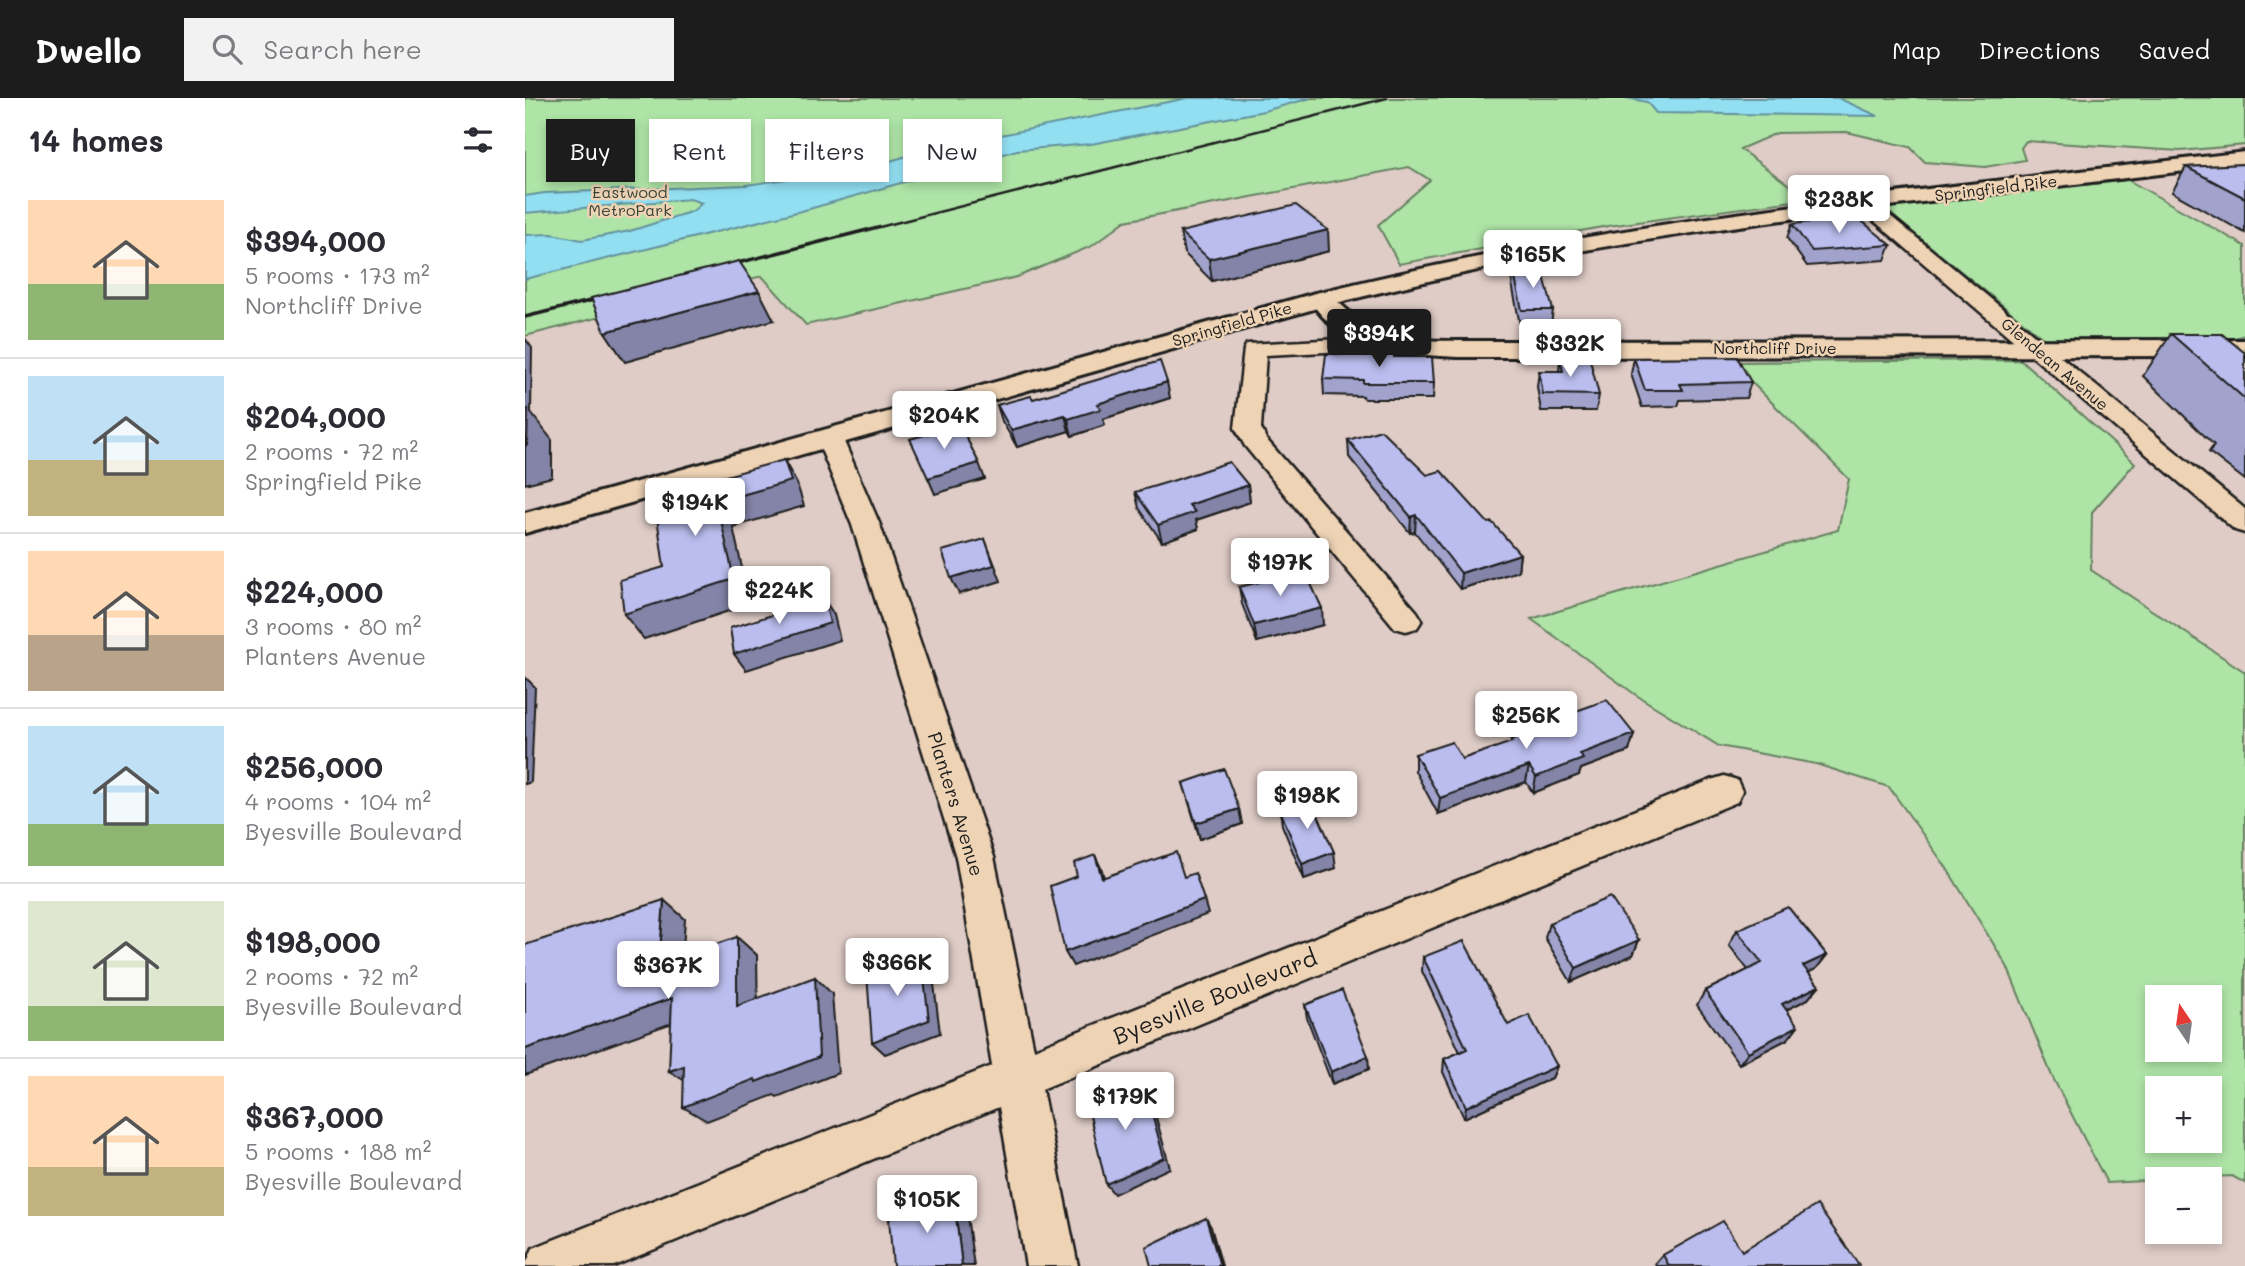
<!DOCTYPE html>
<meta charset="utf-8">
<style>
:root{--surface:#fff;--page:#f2f2f3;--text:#2b2b33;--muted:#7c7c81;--line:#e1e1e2;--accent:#1c1c1c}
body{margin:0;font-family:Mali,sans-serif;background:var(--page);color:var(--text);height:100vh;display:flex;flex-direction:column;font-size:26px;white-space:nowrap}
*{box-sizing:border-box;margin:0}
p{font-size:23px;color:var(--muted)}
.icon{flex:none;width:38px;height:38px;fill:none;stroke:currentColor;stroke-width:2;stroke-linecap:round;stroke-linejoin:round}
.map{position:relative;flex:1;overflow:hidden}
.sheet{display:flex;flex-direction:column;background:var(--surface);width:525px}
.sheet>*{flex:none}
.top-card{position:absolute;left:21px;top:21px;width:665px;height:63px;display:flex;gap:14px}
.needle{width:46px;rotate:347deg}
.controls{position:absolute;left:1620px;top:887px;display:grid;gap:14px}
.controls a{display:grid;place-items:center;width:77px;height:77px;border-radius:0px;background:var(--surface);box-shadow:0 4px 10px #0003;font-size:35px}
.price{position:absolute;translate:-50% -60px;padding:0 16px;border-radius:7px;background:#fff;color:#222;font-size:23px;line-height:46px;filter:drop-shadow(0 2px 4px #0008)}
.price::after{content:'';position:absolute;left:50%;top:42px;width:21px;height:16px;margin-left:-10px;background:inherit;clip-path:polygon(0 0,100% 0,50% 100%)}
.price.on{background:var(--accent);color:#fff}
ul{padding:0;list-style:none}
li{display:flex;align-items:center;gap:21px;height:175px;padding:0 28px}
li+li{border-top:2px solid var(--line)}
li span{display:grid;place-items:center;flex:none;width:196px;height:140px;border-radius:0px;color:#555}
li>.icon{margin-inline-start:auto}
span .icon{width:84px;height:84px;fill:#fffc;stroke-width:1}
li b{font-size:30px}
h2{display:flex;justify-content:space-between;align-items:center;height:84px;padding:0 28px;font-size:30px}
.pill{padding:0 24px;border-radius:0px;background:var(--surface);box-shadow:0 4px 10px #0003;font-size:24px;line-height:63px}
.pill.on{background:var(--accent);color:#fff}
header{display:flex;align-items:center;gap:42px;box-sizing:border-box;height:98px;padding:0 35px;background:var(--accent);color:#fff}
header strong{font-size:33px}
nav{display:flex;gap:38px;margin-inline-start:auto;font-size:24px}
.search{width:490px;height:63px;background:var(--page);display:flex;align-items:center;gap:18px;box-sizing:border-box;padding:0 24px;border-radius:0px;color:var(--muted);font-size:26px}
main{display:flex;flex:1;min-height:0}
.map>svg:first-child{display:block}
</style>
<header>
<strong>Dwello</strong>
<div class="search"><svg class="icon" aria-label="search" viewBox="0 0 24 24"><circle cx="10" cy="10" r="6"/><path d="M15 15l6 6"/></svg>Search here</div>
<nav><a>Map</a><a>Directions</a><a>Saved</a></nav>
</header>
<main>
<section class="sheet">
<h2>14 homes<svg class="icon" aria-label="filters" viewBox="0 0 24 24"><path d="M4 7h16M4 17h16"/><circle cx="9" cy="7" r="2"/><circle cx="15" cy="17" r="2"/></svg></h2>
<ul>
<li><span style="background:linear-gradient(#ffd9b3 60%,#8fb573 0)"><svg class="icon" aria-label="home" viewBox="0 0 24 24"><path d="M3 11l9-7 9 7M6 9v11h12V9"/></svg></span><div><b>$394,000</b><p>5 rooms · 173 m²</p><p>Northcliff Drive</p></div></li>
<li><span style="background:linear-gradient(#bfe0f5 60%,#c2b280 0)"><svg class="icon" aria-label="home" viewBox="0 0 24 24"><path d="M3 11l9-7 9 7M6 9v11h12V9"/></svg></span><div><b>$204,000</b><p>2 rooms · 72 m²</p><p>Springfield Pike</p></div></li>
<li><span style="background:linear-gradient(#ffd9b3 60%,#b9a48a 0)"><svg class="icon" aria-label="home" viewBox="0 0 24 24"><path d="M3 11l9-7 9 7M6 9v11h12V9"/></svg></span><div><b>$224,000</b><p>3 rooms · 80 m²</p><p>Planters Avenue</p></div></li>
<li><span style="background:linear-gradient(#bfe0f5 70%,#8fb573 0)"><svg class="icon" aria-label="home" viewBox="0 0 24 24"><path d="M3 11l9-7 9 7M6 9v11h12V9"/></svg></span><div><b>$256,000</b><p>4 rooms · 104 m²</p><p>Byesville Boulevard</p></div></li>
<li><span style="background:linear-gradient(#dfe7d0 75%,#8fb573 0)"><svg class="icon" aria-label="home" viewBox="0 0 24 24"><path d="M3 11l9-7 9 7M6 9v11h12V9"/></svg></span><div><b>$198,000</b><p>2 rooms · 72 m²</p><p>Byesville Boulevard</p></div></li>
<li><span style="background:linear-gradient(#ffd9b3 65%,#c2b280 0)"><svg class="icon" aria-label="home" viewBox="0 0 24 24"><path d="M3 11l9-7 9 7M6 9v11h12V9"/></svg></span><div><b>$367,000</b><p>5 rooms · 188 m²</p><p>Byesville Boulevard</p></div></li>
</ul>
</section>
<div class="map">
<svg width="1720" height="1168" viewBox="0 0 1720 1168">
<rect width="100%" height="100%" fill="#dfccc6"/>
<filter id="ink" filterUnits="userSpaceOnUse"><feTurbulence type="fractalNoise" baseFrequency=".0143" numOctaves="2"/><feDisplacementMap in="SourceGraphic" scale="14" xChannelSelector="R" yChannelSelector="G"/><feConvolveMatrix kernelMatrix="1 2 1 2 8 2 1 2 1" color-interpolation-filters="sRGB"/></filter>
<g filter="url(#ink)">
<g fill="#aee4a6" stroke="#658061" stroke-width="2" fill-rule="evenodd">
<polygon points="0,0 1720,0 1720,47 1655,53 1501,43 1496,50 1500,62 1460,69 1400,64 1385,49 1322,34 1252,35 1215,51 1283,101 1083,128 874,166 853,127 905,82 884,69 600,123 567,148 492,179 281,227 237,178 0,238"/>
<polygon points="1603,82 1720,148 1720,237 1699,243 1519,241 1358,110"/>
<path d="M1496,262L1610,365L1567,414L1566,472L1720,574V1085L1707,1078L1582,1085L1527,978L1482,868L1421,769L1364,689L1291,666L1194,648L1111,597L1006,521L1313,432L1324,381L1206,264ZM1633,900H1685V952H1633ZM1633,990H1685V1043H1633Z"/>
</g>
<g fill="#92dff2" stroke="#63919c" stroke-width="2">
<polygon points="663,0 786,0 739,13 566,46 492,52 284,111 0,181 0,137 27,136 57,142 105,133 168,113 177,105 165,101 0,115 0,98 19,95 221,87 345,69 405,51"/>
<polygon points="1101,0 1313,0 1353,18 1131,15 1122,4"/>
</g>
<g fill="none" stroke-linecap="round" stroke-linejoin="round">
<g stroke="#1c1c1c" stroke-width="5">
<g id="minor">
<polygon points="1340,101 1346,102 1720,411 1720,435 1710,432 1334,110 1331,106 1334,102"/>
<polygon points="853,239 861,241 864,246 861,251 741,257 736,330 741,341 892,514 897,522 892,530 881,533 870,530 720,348 710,330 719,251 722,246"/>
<polygon points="304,331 313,334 317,339 355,427 469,759 509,951 1186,682 1199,678 1212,682 1217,693 1212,704 517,991 553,1168 501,1168 474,1009 89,1168 0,1168 8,1150 467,968 431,759 327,427 291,339 295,334"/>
</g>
</g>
<g stroke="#1c1c1c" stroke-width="6">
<path id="tertiary" d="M796,194C813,198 836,231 859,238C875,244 913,242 932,243L1720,242V258L932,259L853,254C826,247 799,224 784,201L787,196Z"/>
</g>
<g stroke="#1c1c1c" stroke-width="6">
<path id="secondary" d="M1720,54V66C1488,94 1256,117 1026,158C951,171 877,189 803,207L0,435V415L787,196C1093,120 1407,91 1720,54Z"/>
</g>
<use href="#minor" fill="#eed3b5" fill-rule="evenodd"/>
<use href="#tertiary" fill="#eed3b5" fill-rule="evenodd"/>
<use href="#secondary" fill="#eed3b5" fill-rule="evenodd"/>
<polyline stroke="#1c1c1c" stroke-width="2.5" points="335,134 862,0"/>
<g stroke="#1c1c1c" stroke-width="3.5">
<polyline points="197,169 342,132"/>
<polyline points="0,219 85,198"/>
</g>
</g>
<g fill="#a1a3cd" stroke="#1c1c1c" stroke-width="2">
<polygon points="1720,66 1720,135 1647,94 1661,69"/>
<polygon points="1267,126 1366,147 1360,162 1282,168 1262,140"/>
<polygon points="655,134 804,153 687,183 659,155"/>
<polygon points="988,171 1028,212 1026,227 995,227 987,186"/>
<polygon points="1646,236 1720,255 1720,382 1684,354 1689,347 1618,278"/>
<polygon points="869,259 909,285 908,301 839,301 838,298 799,297 798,281"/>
<polygon points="1109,260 1226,284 1221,300 1155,302 1153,308 1117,309 1106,276"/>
<polygon points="1035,262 1074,297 1071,313 1016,313 1012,289 1014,273 1034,273"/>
<polygon points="645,300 578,321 580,327 547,338 544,333 492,349 477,323 472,307 508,301"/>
<polygon points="823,342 902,377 963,425 995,456 993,473 935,491 890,434 885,435 824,359"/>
<polygon points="723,387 725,404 671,422 673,431 637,444 614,410 610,394"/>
<polygon points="714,489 798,527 732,544 717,506"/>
<polygon points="1037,618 1109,636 1104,653 1056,671 1054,677 1008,695 1001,684 913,716 890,673 890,656 937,661 986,645 986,642 1036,624"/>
<polygon points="658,685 714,711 717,726 675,741"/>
<polygon points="755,712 811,770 779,781 757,727"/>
<polygon points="1024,825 1114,842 1108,857 1046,884 1020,840"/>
<polygon points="1212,832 1302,857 1291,871 1283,874 1294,888 1283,901 1261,912 1263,941 1214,966 1172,907 1180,893 1223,872 1204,847"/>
<polygon points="898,859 983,927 1032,968 1027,980 939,1020 918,974 919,961 935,954 897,873"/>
<polygon points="780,907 844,971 807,986 782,920"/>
<polygon points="1217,1153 1333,1168 1131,1168 1130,1166 1138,1157"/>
</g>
<g fill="#8384a7" stroke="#1c1c1c" stroke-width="2">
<polygon points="803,132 804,153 687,183 684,161"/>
<polygon points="234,193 249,222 100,264 80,234"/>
<polygon points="0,240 7,250 6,315 27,342 27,379 0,386"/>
<polygon points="642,284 645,300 578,321 580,327 547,338 543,321 572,306"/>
<polygon points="540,317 544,333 492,349 486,332"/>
<polygon points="259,362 272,386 279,408 208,429 225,506 119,541 99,516 192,404"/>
<polygon points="454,365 460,381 410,396 403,380"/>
<polygon points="723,387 725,404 671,422 673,431 637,444 633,427 664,407"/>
<polygon points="891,417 890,434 885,435 886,419"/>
<polygon points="460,441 476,483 434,496 426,480"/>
<polygon points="995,456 993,473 935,491 936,475"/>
<polygon points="299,501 309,517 315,542 221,572 209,556"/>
<polygon points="797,510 798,527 732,544 729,527"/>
<polygon points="0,579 10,589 6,684 0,686"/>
<polygon points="1109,636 1104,653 1056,671 1054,677 1008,695 1011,679 1055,656"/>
<polygon points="1004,668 1001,684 913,716 915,700"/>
<polygon points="714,711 717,726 675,741 671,725"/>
<polygon points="809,754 811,770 779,781 777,766"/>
<polygon points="570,757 577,772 583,795 577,780"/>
<polygon points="139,802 160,821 156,883 134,866"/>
<polygon points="679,802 683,816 548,868 540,854"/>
<polygon points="212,839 232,857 233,925 212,908"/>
<polygon points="1114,842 1108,857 1046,884 1051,870"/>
<polygon points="396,856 407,870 415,935 360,956 347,944"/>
<polygon points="1302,857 1291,871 1268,882 1278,868"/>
<polygon points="290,879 307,896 313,975 252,999 249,997 182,1023 158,1009"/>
<polygon points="1294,888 1283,901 1247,919 1257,906"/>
<polygon points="147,900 170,917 0,977 0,951"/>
<polygon points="1273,928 1263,941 1214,966 1223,954"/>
<polygon points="843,958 844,971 807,986 806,974"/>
<polygon points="159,968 168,988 144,973"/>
<polygon points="1032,968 1027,980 939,1020 941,1009"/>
<polygon points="618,982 624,994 645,1070 589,1096 581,1086"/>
<polygon points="428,1094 440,1104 449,1168 437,1168"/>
<polygon points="681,1120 686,1129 697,1168 695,1168"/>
</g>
<g fill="#bbbdee" stroke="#1c1c1c" stroke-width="2">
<polygon points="1720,66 1720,100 1661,69"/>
<polygon points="771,107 803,132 684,161 655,134"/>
<polygon points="1332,119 1366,147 1287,153 1267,126"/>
<polygon points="214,163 234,193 80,234 66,200"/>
<polygon points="988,171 1017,171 1028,212 997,212"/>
<polygon points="1646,236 1697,236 1720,255 1720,301"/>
<polygon points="801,256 869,256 869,259 907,259 909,285 838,285 838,282 798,281"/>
<polygon points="1212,259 1226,284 1155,286 1158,292 1120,292 1109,260"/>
<polygon points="1035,262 1065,262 1074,297 1018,296 1014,273 1038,273"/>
<polygon points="635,263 642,284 572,306 576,311 543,321 540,317 486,332 472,307 506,298 508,301"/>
<polygon points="3,311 2,347 0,348 0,312"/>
<polygon points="435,327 454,365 403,380 385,341"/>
<polygon points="856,332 902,377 916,373 963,425 967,424 995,456 936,475 891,417 886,419 823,342"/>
<polygon points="259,362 266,383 192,404 209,481 99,516 95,482 139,469 129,398"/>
<polygon points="704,364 723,387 664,407 670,414 633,427 610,394 647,383"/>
<polygon points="460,441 469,467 426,480 417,453"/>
<polygon points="780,473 797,510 729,527 714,489"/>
<polygon points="299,501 305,525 209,556 205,530"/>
<polygon points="1082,602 1109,636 1055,656 1058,661 1011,679 1004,668 915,700 890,656 927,644 937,661 987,644 986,642 1040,622 1037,618"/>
<polygon points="699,671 714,711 671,725 658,685"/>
<polygon points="786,701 809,754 777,766 755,712"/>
<polygon points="651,754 659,779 670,775 679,802 540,854 525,788 552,778 549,765 570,757 577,780"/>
<polygon points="1085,799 1114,842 1051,870 1024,825"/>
<polygon points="139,802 134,866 212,839 212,908 290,879 294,959 231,984 230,981 158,1009 159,968 144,973 147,900 0,951 0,847"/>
<polygon points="1263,809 1302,857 1278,868 1294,888 1257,906 1273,928 1223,954 1180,893 1237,865 1212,832"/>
<polygon points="939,843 983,927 1004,917 1032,968 941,1009 919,961 942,951 898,859"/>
<polygon points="396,856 404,922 347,944 342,876"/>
<polygon points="817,892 843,958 806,974 780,907"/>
<polygon points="618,982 639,1060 581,1086 562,1005"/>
<polygon points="428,1094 437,1168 368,1168 364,1121"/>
<polygon points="1292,1107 1334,1167 1333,1168 1144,1168 1138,1157 1198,1123 1217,1153"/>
<polygon points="681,1120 695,1168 626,1168 621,1149"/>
</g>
</g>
<g text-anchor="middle" stroke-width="5" stroke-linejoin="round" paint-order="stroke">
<g font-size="16" fill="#1c1c1c" stroke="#eed3b5">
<text transform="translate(1471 90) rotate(-7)" y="6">Springfield Pike</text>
<text transform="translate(707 226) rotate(-16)" y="6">Springfield Pike</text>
<text x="1250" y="256">Northcliff Drive</text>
<text transform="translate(1530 266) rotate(40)" y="6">Glendean Avenue</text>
</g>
<g font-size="16" fill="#394438" stroke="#eed3b5">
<text x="105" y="100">Eastwood<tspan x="105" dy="18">MetroPark</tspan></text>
</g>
<g font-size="19" fill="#1c1c1c" stroke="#eed3b5">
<text transform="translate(431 706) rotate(73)" y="7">Planters Avenue</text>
</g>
<g font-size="23" fill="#1c1c1c" stroke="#eed3b5">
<text transform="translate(690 899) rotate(-22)" y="8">Byesville Boulevard</text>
</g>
</g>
</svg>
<div class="controls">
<a><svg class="needle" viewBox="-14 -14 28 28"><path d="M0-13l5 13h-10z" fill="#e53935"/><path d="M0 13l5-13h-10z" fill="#7c7c81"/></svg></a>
<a>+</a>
<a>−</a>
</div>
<b class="price" style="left:1314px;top:137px">$238K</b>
<b class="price" style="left:1008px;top:192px">$165K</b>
<b class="price on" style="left:854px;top:271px">$394K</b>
<b class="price" style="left:1045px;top:281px">$332K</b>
<b class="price" style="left:419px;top:353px">$204K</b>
<b class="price" style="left:170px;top:440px">$194K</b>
<b class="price" style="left:755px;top:500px">$197K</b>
<b class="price" style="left:254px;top:528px">$224K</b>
<b class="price" style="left:1001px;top:653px">$256K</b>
<b class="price" style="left:782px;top:733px">$198K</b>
<b class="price" style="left:372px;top:900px">$366K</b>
<b class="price" style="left:143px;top:903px">$367K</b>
<b class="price" style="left:600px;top:1034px">$179K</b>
<b class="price" style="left:402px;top:1137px">$105K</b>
<div class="top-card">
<a class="pill on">Buy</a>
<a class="pill">Rent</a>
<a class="pill">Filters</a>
<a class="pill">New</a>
</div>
</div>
</main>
